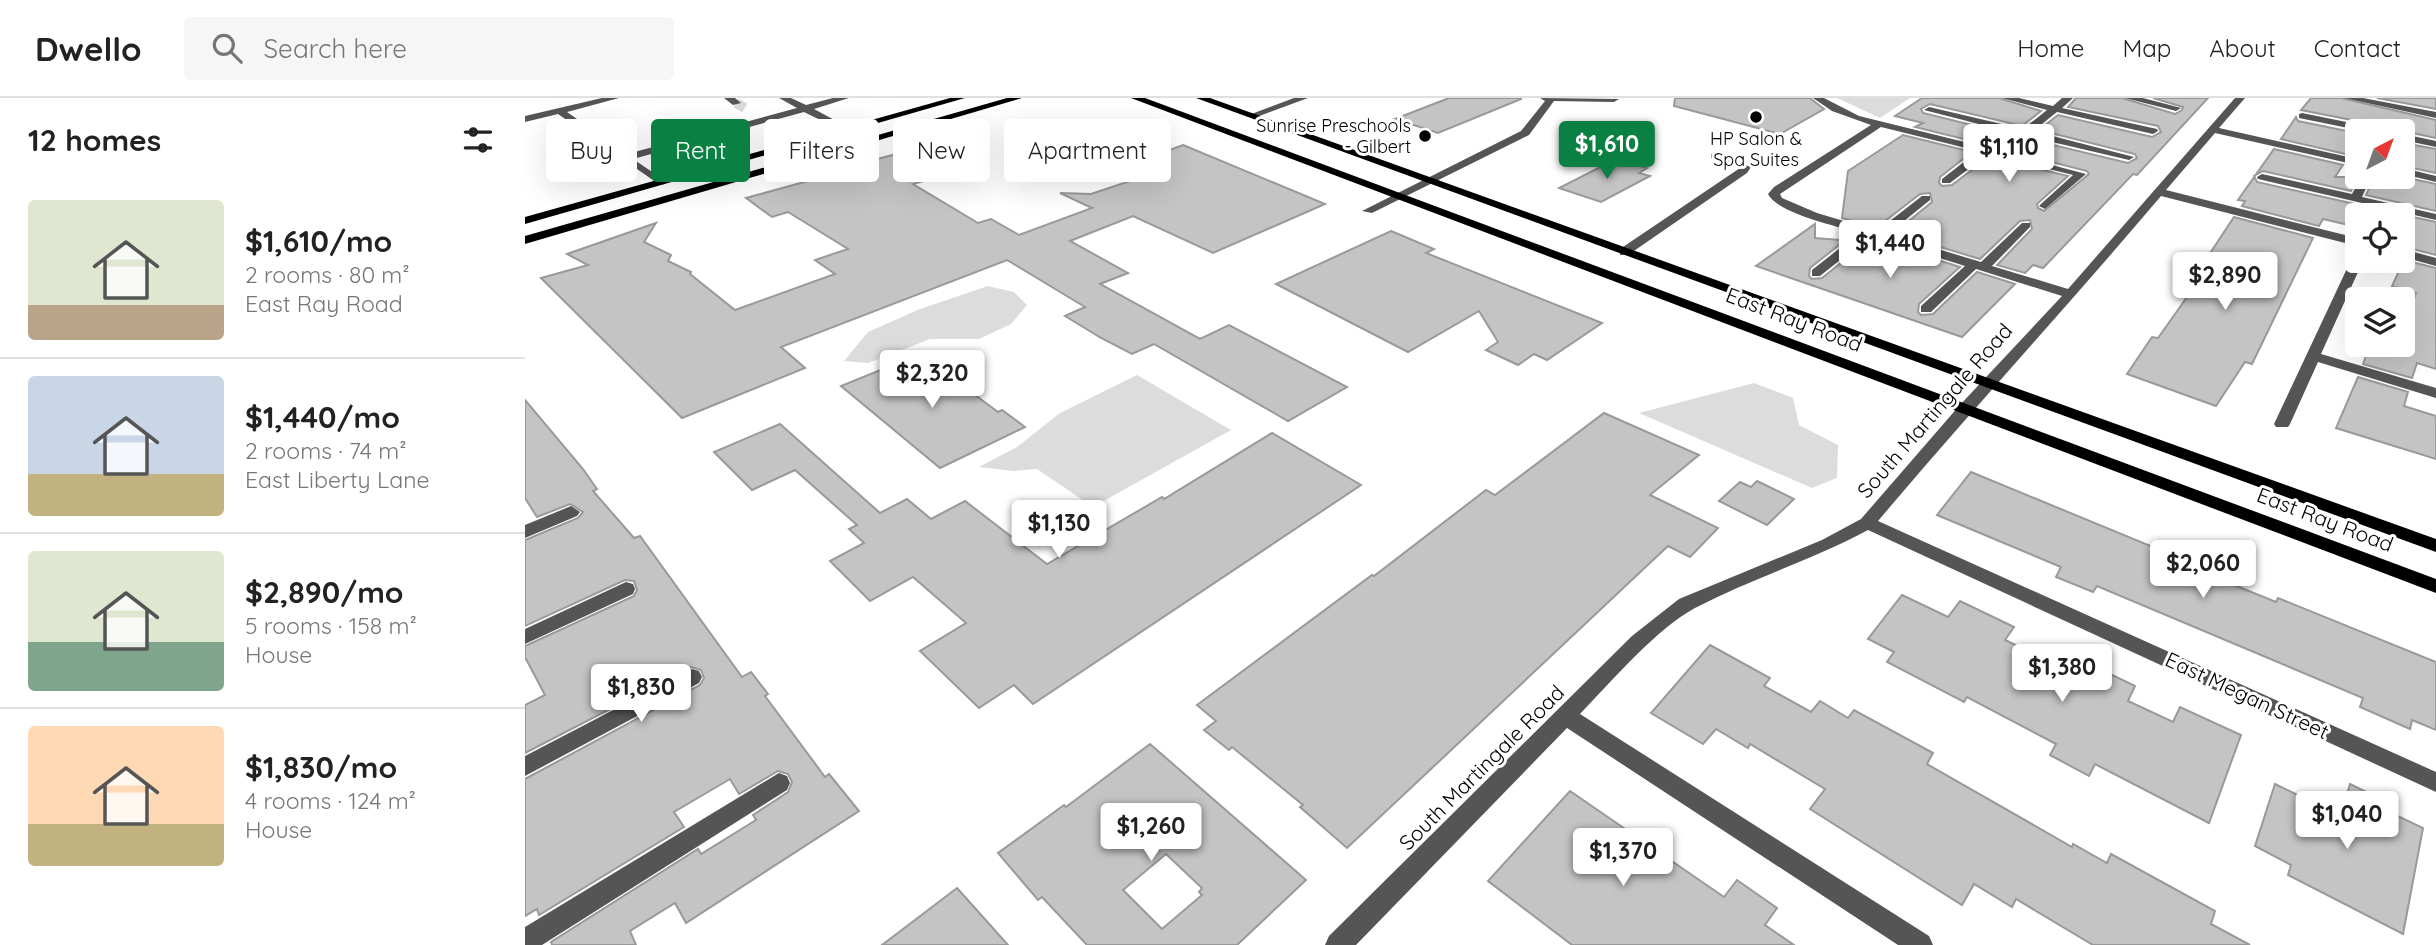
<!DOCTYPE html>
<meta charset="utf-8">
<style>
:root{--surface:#fff;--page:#f6f6f6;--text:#222;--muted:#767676;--line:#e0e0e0;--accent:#0b8043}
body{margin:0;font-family:Quicksand,sans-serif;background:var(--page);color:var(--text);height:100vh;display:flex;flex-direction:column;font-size:26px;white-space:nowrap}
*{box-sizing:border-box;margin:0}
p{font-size:23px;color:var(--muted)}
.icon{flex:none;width:38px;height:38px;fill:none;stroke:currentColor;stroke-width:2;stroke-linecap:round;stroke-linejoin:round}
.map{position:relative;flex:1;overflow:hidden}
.side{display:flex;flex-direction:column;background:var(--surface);width:525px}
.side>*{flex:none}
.banner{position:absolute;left:21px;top:21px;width:665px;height:63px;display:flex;gap:14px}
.needle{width:46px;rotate:41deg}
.buttons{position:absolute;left:1820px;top:21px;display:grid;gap:14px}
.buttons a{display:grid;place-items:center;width:70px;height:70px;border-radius:7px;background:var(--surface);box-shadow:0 7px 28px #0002;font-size:35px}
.price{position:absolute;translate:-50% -60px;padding:0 16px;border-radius:7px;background:#fff;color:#222;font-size:23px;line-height:46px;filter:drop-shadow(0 2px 4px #0008)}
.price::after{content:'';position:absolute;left:50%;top:42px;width:21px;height:16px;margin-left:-10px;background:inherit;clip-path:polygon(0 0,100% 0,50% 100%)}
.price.selected{background:var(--accent);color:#fff}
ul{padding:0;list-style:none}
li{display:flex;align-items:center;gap:21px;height:175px;padding:0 28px}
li+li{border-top:2px solid var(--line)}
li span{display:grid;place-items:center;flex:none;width:196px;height:140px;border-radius:7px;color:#555}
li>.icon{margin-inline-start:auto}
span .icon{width:84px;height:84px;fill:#fffc;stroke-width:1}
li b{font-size:30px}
h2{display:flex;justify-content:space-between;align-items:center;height:84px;padding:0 28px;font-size:30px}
.tag{padding:0 24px;border-radius:7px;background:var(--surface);box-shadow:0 7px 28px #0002;font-size:24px;line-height:63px}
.tag.selected{background:var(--accent);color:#fff}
header{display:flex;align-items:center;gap:42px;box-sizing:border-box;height:98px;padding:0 35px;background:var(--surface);border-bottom:2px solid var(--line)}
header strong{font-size:33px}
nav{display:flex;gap:38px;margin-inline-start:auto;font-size:24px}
.search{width:490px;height:63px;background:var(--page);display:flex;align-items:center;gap:18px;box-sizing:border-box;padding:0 24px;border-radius:7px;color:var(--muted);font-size:26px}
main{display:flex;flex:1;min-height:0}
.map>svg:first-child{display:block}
</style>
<header>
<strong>Dwello</strong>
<div class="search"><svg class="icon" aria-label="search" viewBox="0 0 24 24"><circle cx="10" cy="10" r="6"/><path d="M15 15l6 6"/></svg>Search here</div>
<nav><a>Home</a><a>Map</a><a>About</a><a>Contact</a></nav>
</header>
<main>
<section class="side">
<h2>12 homes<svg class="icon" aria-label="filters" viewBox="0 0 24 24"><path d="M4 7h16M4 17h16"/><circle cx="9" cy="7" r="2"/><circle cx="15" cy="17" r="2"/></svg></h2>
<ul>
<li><span style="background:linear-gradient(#dfe7d0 75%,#b9a48a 0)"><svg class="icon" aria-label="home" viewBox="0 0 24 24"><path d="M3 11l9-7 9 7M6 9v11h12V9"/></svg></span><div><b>$1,610/mo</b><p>2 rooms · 80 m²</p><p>East Ray Road</p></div></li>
<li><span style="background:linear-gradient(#c9d6e8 70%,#c2b280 0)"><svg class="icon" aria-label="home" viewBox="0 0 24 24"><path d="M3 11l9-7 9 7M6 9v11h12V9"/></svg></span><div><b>$1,440/mo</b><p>2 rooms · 74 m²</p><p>East Liberty Lane</p></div></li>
<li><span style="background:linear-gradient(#dfe7d0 65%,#7fa58c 0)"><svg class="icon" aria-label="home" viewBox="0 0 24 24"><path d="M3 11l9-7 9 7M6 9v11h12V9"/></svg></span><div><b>$2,890/mo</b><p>5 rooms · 158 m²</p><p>House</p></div></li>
<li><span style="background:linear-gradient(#ffd9b3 70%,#c2b280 0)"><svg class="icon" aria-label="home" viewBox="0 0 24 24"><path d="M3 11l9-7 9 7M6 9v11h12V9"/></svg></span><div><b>$1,830/mo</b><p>4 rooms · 124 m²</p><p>House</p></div></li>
</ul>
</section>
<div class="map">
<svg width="1911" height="847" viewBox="0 0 1911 847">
<rect width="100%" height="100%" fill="#fff"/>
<g fill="#dcdcdc">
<polygon points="1312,0 1385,0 1355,20"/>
<polygon points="463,188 489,194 502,207 486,226 454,241 405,241 343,265 319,263 343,234 395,211"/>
<polygon points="612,277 706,332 568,409 512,371 489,373 454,369 492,349 535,315"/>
<polygon points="1229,285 1268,300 1274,327 1313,347 1312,380 1287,390 1114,315"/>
</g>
<g fill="#c4c4c4" stroke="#999" stroke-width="2" fill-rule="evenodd">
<polygon points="924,0 996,0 996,1 913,35 870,21"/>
<polygon points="1150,0 1285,0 1299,11 1255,36 1149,8"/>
<polygon points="1397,0 1474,0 1516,13 1497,28 1405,6 1396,11 1398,15 1487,37 1471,49 1390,29 1398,25 1370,18"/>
<polygon points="1551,0 1597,0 1650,16 1657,12 1658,9 1628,0 1683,0 1612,77 1608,76 1518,170 1508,167 1500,175 1472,167 1507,131 1505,122 1495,123 1455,161 1369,135 1407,104 1405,95 1395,96 1351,130 1317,120 1323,73 1378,37 1447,54 1415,79 1414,85 1417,88 1427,87 1464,59 1543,78 1512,106 1513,110 1519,113 1564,76 1562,73 1488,54 1503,41 1603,65 1612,60 1610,56 1514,32 1533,17 1627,39 1636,34 1633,28 1543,9"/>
<polygon points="1786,0 1816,0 1911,22 1911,40 1878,33 1858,33 1852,27 1776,12"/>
<polygon points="1852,0 1911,0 1911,11"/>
<polygon points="1771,19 1773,23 1832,35 1832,45 1825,57 1756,41"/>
<polygon points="1878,45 1911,51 1911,75 1878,68"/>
<polygon points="658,47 800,106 688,155 608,118 545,143 603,175 575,186 675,241 704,227 822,289 763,323 629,246 607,256 576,240 540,218 560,209 482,162 256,249 280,270 157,320 16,180 63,167 42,156 131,125 119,144 146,157 143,163 166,174 165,176 210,212 310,176 290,162 323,151 263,114 247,119 221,100 323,72 329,75 345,63 371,56 413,79 388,86 453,125 466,121 494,137 567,110 535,95 566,96 614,80 594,70"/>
<polygon points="1749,51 1818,67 1810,79 1833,79 1826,93 1738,73 1729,78 1732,84 1879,117 1832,117 1832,129 1798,121 1794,128 1717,108 1720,103 1713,102"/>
<polygon points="1091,61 1122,70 1114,75 1125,78 1076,104 1034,90"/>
<polygon points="1849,79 1878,79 1911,86 1911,113 1841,97"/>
<polygon points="1709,119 1788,140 1727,266 1720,264 1691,308 1602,276 1627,239 1633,240 1684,168 1678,166"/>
<polygon points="1888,119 1911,124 1911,157 1884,150 1887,145 1879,143"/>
<polygon points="1290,126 1290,140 1315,142 1316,132 1328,136 1285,170 1284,178 1287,181 1297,180 1346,141 1435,169 1394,206 1393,214 1396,217 1408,216 1452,174 1490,186 1437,239 1231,168"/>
<polygon points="866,133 909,151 901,155 1077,225 1022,262 1009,256 993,267 961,252 973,244 954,213 883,254 751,186"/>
<polygon points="1879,162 1911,170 1911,271 1892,265 1887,280 1838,266 1845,247 1878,247 1878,234 1891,195 1867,188"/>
<polygon points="395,256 473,314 477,312 500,329 415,370 316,288"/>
<polygon points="1833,279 1883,294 1879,308 1911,318 1911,361 1811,330"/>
<polygon points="0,302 58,371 72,391 68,393 109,440 115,438 217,579 226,574 243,596 240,598 300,679 304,676 334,713 161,825 150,805 105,833 111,847 27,847 26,844 173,751 176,756 231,722 228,717 263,694 267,684 263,676 253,673 214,696 205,681 149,714 159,729 14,817 12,811 0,818 0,681 175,587 179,580 176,572 166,569 0,655 0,607 20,597 0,559 0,548 109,498 112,492 109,483 100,482 0,528 0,442 53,420 58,414 45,406 12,419 0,400"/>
<polygon points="1079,315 1174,357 1125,397 1193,430 1165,459 1143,448 822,750 775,709 778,707 707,649 704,652 679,632 691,623 672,607 847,477 849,478 961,392 970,397"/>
<polygon points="255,326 355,415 382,401 406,421 440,403 522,466 637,399 639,401 747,335 836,387 508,606 489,587 454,610 395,553 441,525 388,479 345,503 305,463 339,445 324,431 332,427 270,372 227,392 189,354"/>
<polygon points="1446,374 1691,475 1689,479 1751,504 1753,500 1911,564 1911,632 1887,622 1885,631 1835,609 1838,600 1572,488 1568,494 1531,479 1536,469 1412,417"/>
<polygon points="1232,383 1269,401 1242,427 1194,403 1215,384 1226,389"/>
<polygon points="1377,497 1423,519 1435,503 1489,529 1480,542 1547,574 1554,561 1610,588 1603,603 1648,624 1655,609 1716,637 1684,725 1570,666 1564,678 1525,657 1531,646 1442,599 1439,604 1362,564 1369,554 1343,541"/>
<polygon points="1185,547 1245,580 1239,588 1286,614 1295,603 1323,620 1329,612 1408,655 1402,666 1547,749 1548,746 1582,765 1586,756 1690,813 1686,826 1725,847 1568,847 1491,801 1487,809 1449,786 1437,807 1285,711 1300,691 1225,646 1223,650 1191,631 1178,646 1126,615"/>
<path d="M625,646L781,782L712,847H562L517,799L513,802L473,755L539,707L541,709ZM641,756L677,790L674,794L677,797L637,831L598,792Z"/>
<polygon points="1750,686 1816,718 1825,686 1866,706 1864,714 1898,730 1878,836 1763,777 1766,767 1730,748"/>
<polygon points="1045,693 1199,799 1212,782 1252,810 1240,827 1269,847 1047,847 963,783"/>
<polygon points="432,790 483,847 357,847"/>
</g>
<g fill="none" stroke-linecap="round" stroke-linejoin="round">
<polyline stroke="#d9d9d9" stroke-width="10" stroke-dasharray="10 5" stroke-linecap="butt" points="211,5 222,11"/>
<g fill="#555" fill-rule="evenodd">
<polygon points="77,0 94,0 42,14 102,56 272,10 254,0 266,0 281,7 308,0 324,0 289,11 328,32 320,34 279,14 108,61 139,82 139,86 135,87 33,16 0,24 0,18"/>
<polygon points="199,0 210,0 216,5 208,7"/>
<polygon points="769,0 783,0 729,20 721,18"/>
<polygon points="1015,0 1094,1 1089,4 1029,3 1004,37 847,115 837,113 996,33 1020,3"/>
<path d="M1288,0H1299L1334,18L1472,52L1493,36L1399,12L1404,9L1498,31L1522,12L1477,0H1494L1528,8L1537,0H1548L1537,10L1632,31L1633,33L1628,36L1532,14L1508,33L1609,59L1604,62L1502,38L1482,55L1561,76L1520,111L1514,108L1516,106L1548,77L1463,56L1425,85H1417V81L1453,53L1356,29L1255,96L1257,100L1292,115L1352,133L1397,98H1405V102L1363,136L1456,164L1497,125H1505V129L1467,168L1543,191L1710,0H1720L1694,30L1832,61V67L1690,35L1641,92L1832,140V148L1636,98C1543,208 1446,313 1353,423L1911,674V694L1343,432C1287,462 1226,481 1170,510C1132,530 1086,584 1055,616L1404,838L1408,847H1373L1042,630L831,847H800L804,838L1107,538L1154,501L1297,442L1336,421L1434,308L1537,198L1451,171L1406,214H1396V208L1440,168L1345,138L1295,178H1287V172L1334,135C1313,128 1253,116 1243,96L1249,89L1346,27L1307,13Z"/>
<polygon points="1600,0 1618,0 1656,10 1651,13"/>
<polygon points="1819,0 1838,0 1911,14 1911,20"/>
<polygon points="1777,15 1851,30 1856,33 1838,33 1774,20 1774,16"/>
<polygon points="575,35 580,38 579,40 488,70 479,68"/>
<polygon points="1878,36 1911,43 1911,49 1878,42"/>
<polygon points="1186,56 1194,56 1226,69 1222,75 1103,157 1095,157 1095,151 1215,70 1186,60"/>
<polygon points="1878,70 1911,78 1911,84 1878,76"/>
<polygon points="1737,76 1827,96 1836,79 1846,79 1837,99 1911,116 1911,122 1733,81 1732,79"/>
<polygon points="1878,151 1911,160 1911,168 1878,159"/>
<polygon points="1832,158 1832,163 1838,163 1796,256 1911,290 1911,300 1793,264 1765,326 1763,329 1751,329 1749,326 1826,162"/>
<polygon points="46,408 55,414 52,418 0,440 0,427"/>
<polygon points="101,484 108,486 110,491 108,496 0,546 0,531"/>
<polygon points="167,571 174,573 177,579 174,585 0,678 0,658"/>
<polygon points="254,675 262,678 265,685 262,692 17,847 0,847 0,829"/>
</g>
<g fill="#000" fill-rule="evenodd">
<polygon points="425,0 440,0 0,126 0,119"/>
<polygon points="482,0 497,0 0,146 0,138"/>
<polygon points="606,0 620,0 1911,481 1911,495"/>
<polygon points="671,0 685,0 1911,441 1911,454"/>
</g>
</g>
<g fill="#000" stroke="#fff" stroke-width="2.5">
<circle cx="1231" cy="19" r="7"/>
<circle cx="900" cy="38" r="7"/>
</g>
<g text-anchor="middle" stroke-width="6" stroke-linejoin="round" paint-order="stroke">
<g font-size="18" fill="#000" stroke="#fff" text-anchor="end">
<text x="886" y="34">Sunrise Preschools<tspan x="886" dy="21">- Gilbert</tspan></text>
<text x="1231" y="47" text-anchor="middle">HP Salon &amp;<tspan x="1231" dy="21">Spa Suites</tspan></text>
</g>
<g font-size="21" fill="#000" stroke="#fff">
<text transform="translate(1269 222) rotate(21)" y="7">East Ray Road</text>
<text transform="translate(1410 313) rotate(-49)" y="7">South Martingale Road</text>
<text transform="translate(1800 422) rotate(21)" y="7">East Ray Road</text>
<text transform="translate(1722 598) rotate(25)" y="7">East Megan Street</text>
<text transform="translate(957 670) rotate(-45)" y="7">South Martingale Road</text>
</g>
</g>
</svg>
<div class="buttons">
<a><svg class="needle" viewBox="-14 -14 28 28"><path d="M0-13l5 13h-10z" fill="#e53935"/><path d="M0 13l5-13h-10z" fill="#767676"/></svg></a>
<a><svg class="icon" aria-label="locate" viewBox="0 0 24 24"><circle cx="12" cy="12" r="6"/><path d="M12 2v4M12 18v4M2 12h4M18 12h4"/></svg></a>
<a><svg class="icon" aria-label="layers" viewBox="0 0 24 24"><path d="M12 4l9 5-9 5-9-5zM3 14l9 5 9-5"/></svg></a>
</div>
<b class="price selected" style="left:1082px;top:83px">$1,610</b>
<b class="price" style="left:1484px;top:86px">$1,110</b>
<b class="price" style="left:1365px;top:182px">$1,440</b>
<b class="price" style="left:1700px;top:214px">$2,890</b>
<b class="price" style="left:407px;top:312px">$2,320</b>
<b class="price" style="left:534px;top:462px">$1,130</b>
<b class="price" style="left:1678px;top:502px">$2,060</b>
<b class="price" style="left:1537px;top:606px">$1,380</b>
<b class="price" style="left:116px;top:626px">$1,830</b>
<b class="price" style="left:1822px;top:753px">$1,040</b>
<b class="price" style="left:626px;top:765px">$1,260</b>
<b class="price" style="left:1098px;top:790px">$1,370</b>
<div class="banner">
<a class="tag">Buy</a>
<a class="tag selected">Rent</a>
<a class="tag">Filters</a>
<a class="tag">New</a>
<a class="tag">Apartment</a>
</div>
</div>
</main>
